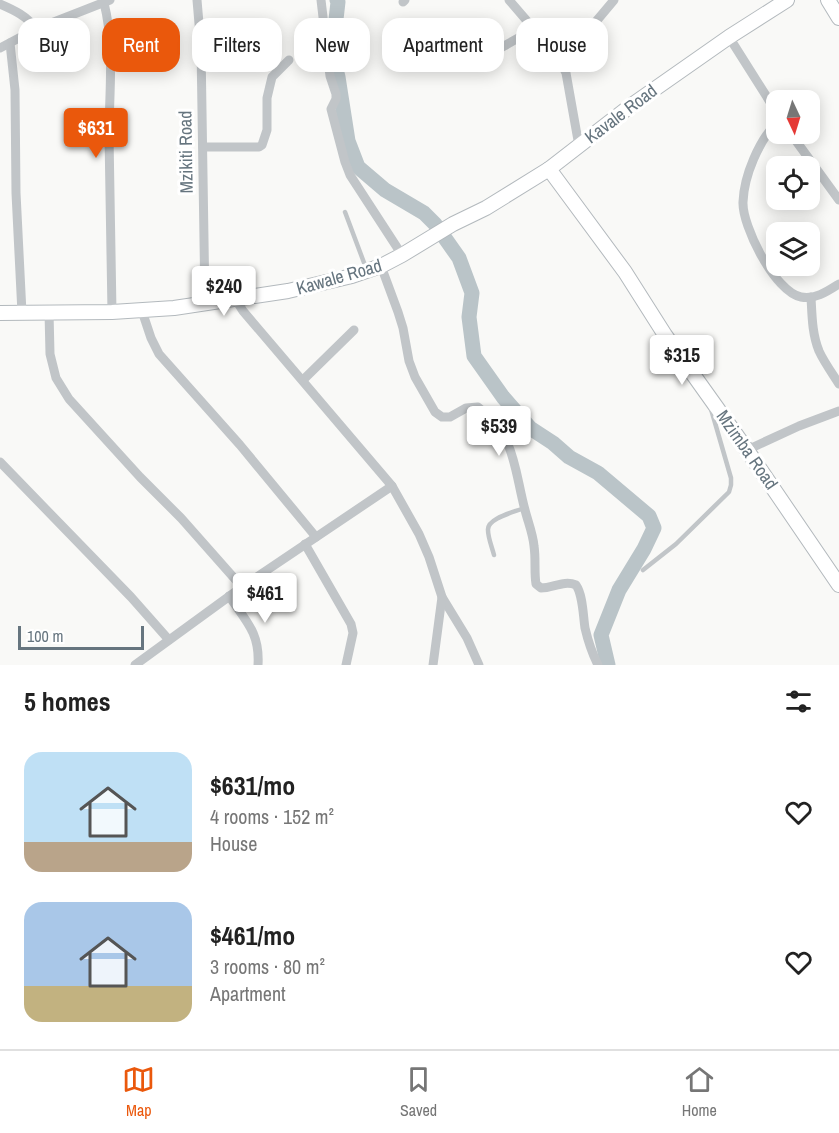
<!DOCTYPE html>
<meta charset="utf-8">
<style>
:root{--surface:#fff;--page:#f2f2f2;--text:#222;--muted:#767676;--line:#e0e0e0;--accent:#ea580c}
body{margin:0;font-family:"Archivo Narrow",sans-serif;background:var(--page);color:var(--text);height:100vh;display:flex;flex-direction:column;font-size:22px;white-space:nowrap}
*{box-sizing:border-box;margin:0}
p{font-size:20px;color:var(--muted)}
.icon{flex:none;width:33px;height:33px;fill:none;stroke:currentColor;stroke-width:2;stroke-linecap:round;stroke-linejoin:round}
.map{position:relative;height:665px;overflow:hidden}
.details{display:flex;flex-direction:column;background:var(--surface);flex:1}
.details>*{flex:none}
.top-card{position:absolute;left:18px;top:18px;width:804px;height:54px;display:flex;gap:12px}
.needle{width:39px;rotate:176deg}
.fabs{position:absolute;left:766px;top:90px;display:grid;gap:12px}
.fabs a{display:grid;place-items:center;width:54px;height:54px;border-radius:12px;background:var(--surface);box-shadow:0 3px 15px #0003;font-size:30px}
.scale{position:absolute;left:18px;bottom:15px;width:126px;box-sizing:border-box;padding-left:6px;border:3px solid #66757f;border-top:0;font-size:16px;line-height:21px;white-space:nowrap;color:#66757f;-webkit-text-stroke:4px #fff;paint-order:stroke}
.price{position:absolute;translate:-50% -51px;padding:0 14px;border-radius:6px;background:#fff;color:#222;font-size:20px;line-height:39px;filter:drop-shadow(0 2px 3px #0008)}
.price::after{content:'';position:absolute;left:50%;top:36px;width:18px;height:14px;margin-left:-9px;background:inherit;clip-path:polygon(0 0,100% 0,50% 100%)}
.price.active{background:var(--accent);color:#fff}
ul{padding:0;list-style:none}
li{display:flex;align-items:center;gap:18px;height:150px;padding:0 24px}
li span{display:grid;place-items:center;flex:none;width:168px;height:120px;border-radius:18px;color:#555}
li>.icon{margin-inline-start:auto}
span .icon{width:72px;height:72px;fill:#fffc;stroke-width:1}
li b{font-size:26px}
h2{display:flex;justify-content:space-between;align-items:center;height:72px;padding:0 24px;font-size:26px}
.pill{padding:0 21px;border-radius:18px;background:var(--surface);box-shadow:0 3px 15px #0003;font-size:21px;line-height:54px}
.pill.active{background:var(--accent);color:#fff}
.menu{display:flex;justify-content:space-around;align-items:center;height:84px;border-top:2px solid var(--line);background:var(--surface);font-size:16px;color:var(--muted)}
.menu a{display:grid;justify-items:center;gap:3px}
.menu .active{color:var(--accent)}
.map>svg:first-child{display:block}
</style>
<div class="map">
<svg width="839" height="665" viewBox="0 0 839 665">
<rect width="100%" height="100%" fill="#f9f9f7"/>
<g fill="none" stroke-linecap="round" stroke-linejoin="round">
<polyline stroke="#bac4c8" stroke-width="15" points="337,0 338,2 332,54 338,77 348,141 358,167 385,190 424,213 435,224 459,258 472,293 469,317 474,356 503,397 530,428 553,443 569,457 598,473 649,516 654,528 644,549 619,590 601,635 608,665"/>
<g stroke="#b3b9bd" stroke-width="16">
<g id="secondary">
<polyline points="828,0 839,18"/>
<polyline points="549,169 625,272 665,335 747,450 839,585"/>
<polyline points="0,313 112,312 174,308 288,291 352,276 381,266 402,255 453,224 486,208 549,169 629,107 729,37 787,0"/>
</g>
</g>
<g stroke="#c1c5c8" stroke-width="4.5">
<polyline points="345,212 366,268"/>
<path d="M494,555C492,547 488,538 488,530C487,518 515,512 524,508"/>
<polyline points="643,570 676,544 729,492 731,485 731,478 711,409"/>
</g>
<g stroke="#c1c5c8" stroke-width="9">
<polyline points="197,0 201,47 205,304"/>
<polyline points="321,0 330,76 336,94 336,99 331,109 345,162 350,175 402,255"/>
<polyline points="509,0 558,57 566,73 579,146"/>
<polyline points="403,2 405,0"/>
<path d="M104,3C115,46 109,92 109,136C110,195 111,253 112,312"/>
<path d="M0,4C14,10 27,16 36,29"/>
<polyline points="729,37 777,113"/>
<polyline points="10,43 15,90 16,193 22,313"/>
<polyline points="0,48 36,29 110,0"/>
<path d="M451,54C459,56 467,58 476,57C492,55 518,38 533,29"/>
<polyline points="558,57 588,31 614,0"/>
<path d="M777,122C759,141 744,175 743,202C742,226 775,292 801,297C815,300 828,291 839,284"/>
<polyline points="791,134 839,200"/>
<polyline points="203,147 259,147 262,145 267,130 267,98 272,77 289,60"/>
<path d="M381,266L398,312L403,328L409,361L415,377L435,412L442,417H450L466,408L478,407C516,436 514,469 525,510C528,522 533,534 534,546C536,559 534,572 536,584L541,588C553,588 564,580 576,585C583,595 583,615 585,628C588,641 592,653 598,665"/>
<path d="M811,297C812,315 812,334 819,351C824,362 832,373 839,384"/>
<polyline points="236,300 243,311 392,486 419,534 429,557 442,597 467,638 479,665"/>
<polyline points="142,311 151,338 159,354 240,445 316,537"/>
<polyline points="49,312 50,354 56,378 69,399 140,477 181,518 242,587"/>
<polyline points="303,380 354,330"/>
<polyline points="747,450 799,426 839,411"/>
<polyline points="0,462 131,597 169,640"/>
<polyline points="305,544 351,624 353,633 346,665"/>
<path d="M229,596C246,621 260,633 258,665"/>
<polyline points="135,665 242,587 392,486"/>
<polyline points="433,665 442,597"/>
</g>
<use href="#secondary" stroke="#fff" stroke-width="14"/>
</g>
<g text-anchor="middle" stroke-width="6" stroke-linejoin="round" paint-order="stroke">
<g font-size="18" fill="#66757f" stroke="#fff">
<text transform="translate(621 114) rotate(-37)" y="6">Kavale Road</text>
<text transform="translate(186 152) rotate(-91)" y="6">Mzikiti Road</text>
<text transform="translate(339 277) rotate(-16)" y="6">Kawale Road</text>
<text transform="translate(747 450) rotate(55)" y="6">Mzimba Road</text>
</g>
</g>
</svg>
<div class="fabs">
<a><svg class="needle" viewBox="-14 -14 28 28"><path d="M0-13l5 13h-10z" fill="#e53935"/><path d="M0 13l5-13h-10z" fill="#767676"/></svg></a>
<a><svg class="icon" aria-label="locate" viewBox="0 0 24 24"><circle cx="12" cy="12" r="6"/><path d="M12 2v4M12 18v4M2 12h4M18 12h4"/></svg></a>
<a><svg class="icon" aria-label="layers" viewBox="0 0 24 24"><path d="M12 4l9 5-9 5-9-5zM3 14l9 5 9-5"/></svg></a>
</div>
<div class="scale">100 m</div>
<b class="price active" style="left:96px;top:159px">$631</b>
<b class="price" style="left:224px;top:317px">$240</b>
<b class="price" style="left:682px;top:386px">$315</b>
<b class="price" style="left:499px;top:457px">$539</b>
<b class="price" style="left:265px;top:624px">$461</b>
<div class="top-card">
<a class="pill">Buy</a>
<a class="pill active">Rent</a>
<a class="pill">Filters</a>
<a class="pill">New</a>
<a class="pill">Apartment</a>
<a class="pill">House</a>
</div>
</div>
<section class="details">
<h2>5 homes<svg class="icon" aria-label="filters" viewBox="0 0 24 24"><path d="M4 7h16M4 17h16"/><circle cx="9" cy="7" r="2"/><circle cx="15" cy="17" r="2"/></svg></h2>
<ul>
<li><span style="background:linear-gradient(#bfe0f5 75%,#b9a48a 0)"><svg class="icon" aria-label="home" viewBox="0 0 24 24"><path d="M3 11l9-7 9 7M6 9v11h12V9"/></svg></span><div><b>$631/mo</b><p>4 rooms · 152 m²</p><p>House</p></div><svg class="icon" aria-label="heart" viewBox="0 0 24 24"><path d="M12 20l-8-8c-3-5 5-10 8-4 3-6 11-1 8 4z"/></svg></li>
<li><span style="background:linear-gradient(#a9c7e8 70%,#c2b280 0)"><svg class="icon" aria-label="home" viewBox="0 0 24 24"><path d="M3 11l9-7 9 7M6 9v11h12V9"/></svg></span><div><b>$461/mo</b><p>3 rooms · 80 m²</p><p>Apartment</p></div><svg class="icon" aria-label="heart" viewBox="0 0 24 24"><path d="M12 20l-8-8c-3-5 5-10 8-4 3-6 11-1 8 4z"/></svg></li>
</ul>
</section>
<nav class="menu">
<a class="active"><svg class="icon" aria-label="map" viewBox="0 0 24 24"><path d="M3 6l6-2 6 2 6-2v14l-6 2-6-2-6 2zM9 4v14M15 6v14"/></svg>Map</a>
<a><svg class="icon" aria-label="saved" viewBox="0 0 24 24"><path d="M7 4h10v16l-5-4-5 4z"/></svg>Saved</a>
<a><svg class="icon" aria-label="home" viewBox="0 0 24 24"><path d="M3 11l9-7 9 7M6 9v11h12V9"/></svg>Home</a>
</nav>
